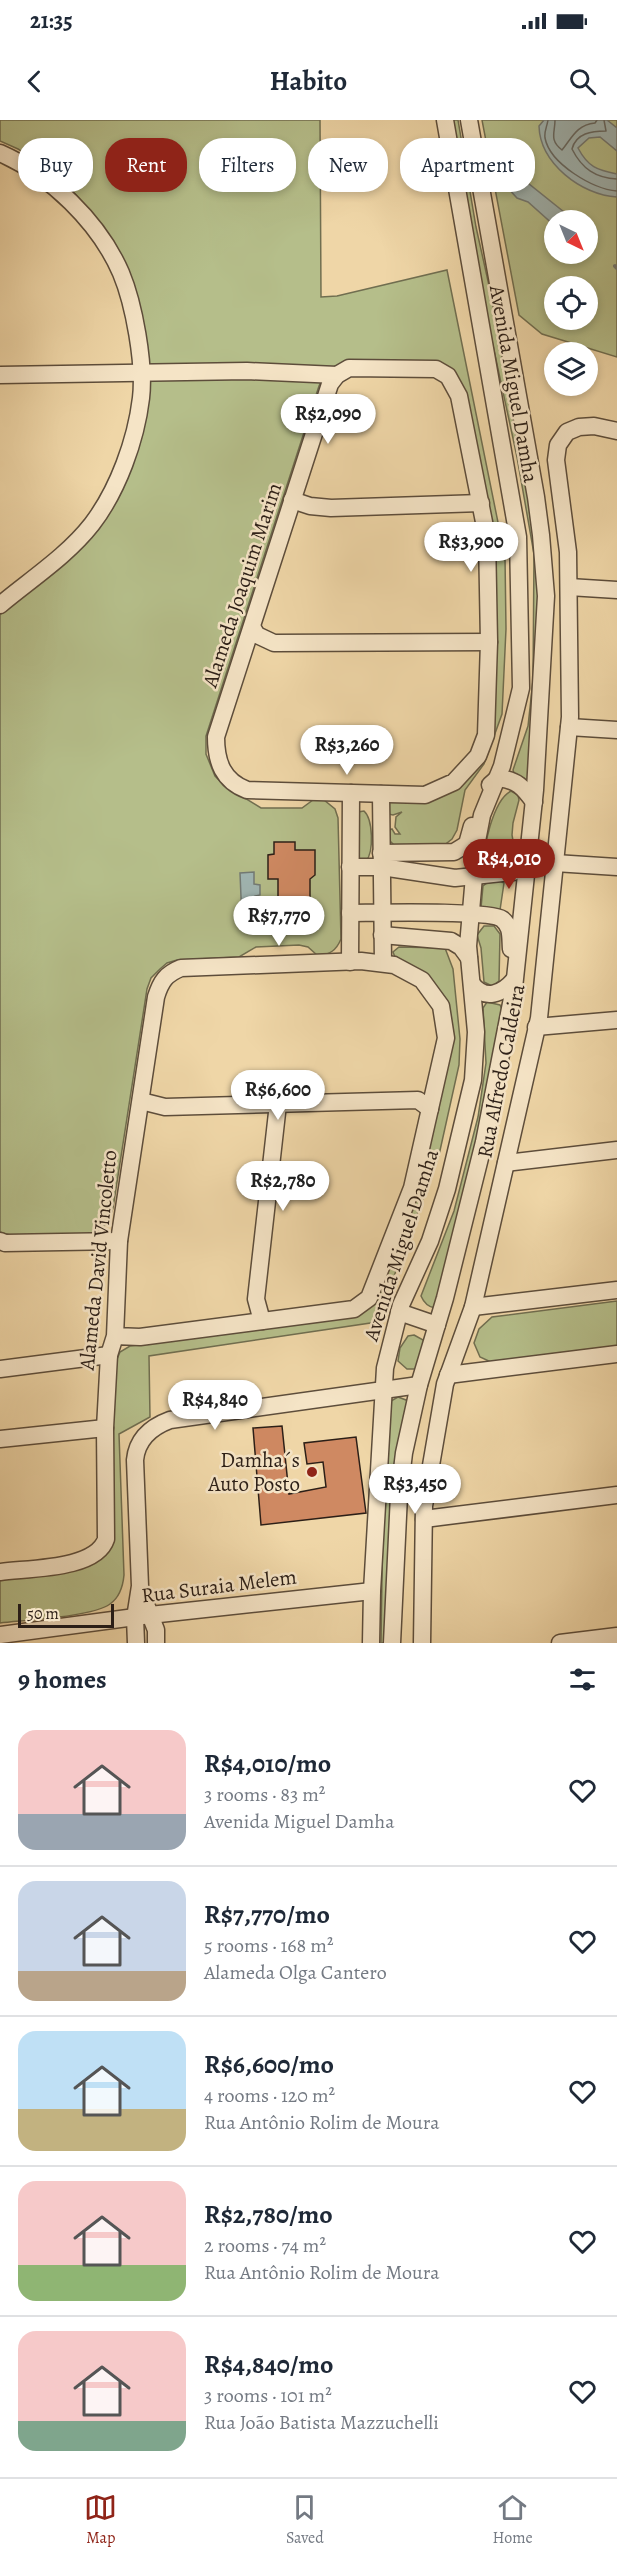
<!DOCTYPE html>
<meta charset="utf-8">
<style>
:root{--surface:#fff;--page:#f6f6f7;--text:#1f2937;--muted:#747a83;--line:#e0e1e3;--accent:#8f2418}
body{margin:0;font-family:Alegreya,serif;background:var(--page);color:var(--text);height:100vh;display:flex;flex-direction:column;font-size:22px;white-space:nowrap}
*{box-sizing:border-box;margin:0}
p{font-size:20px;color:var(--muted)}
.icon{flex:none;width:33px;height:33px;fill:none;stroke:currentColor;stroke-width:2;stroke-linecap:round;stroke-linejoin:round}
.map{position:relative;height:1523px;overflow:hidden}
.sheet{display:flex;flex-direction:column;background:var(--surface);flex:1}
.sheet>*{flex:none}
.hud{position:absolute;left:18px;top:18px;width:582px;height:54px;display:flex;gap:12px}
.needle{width:39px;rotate:137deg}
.fabs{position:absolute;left:544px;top:90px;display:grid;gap:12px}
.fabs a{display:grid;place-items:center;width:54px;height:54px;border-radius:50%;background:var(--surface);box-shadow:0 3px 9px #0003;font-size:30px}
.scale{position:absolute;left:18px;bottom:15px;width:96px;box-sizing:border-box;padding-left:6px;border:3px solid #2c1f17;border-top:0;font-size:16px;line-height:21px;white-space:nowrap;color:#2c1f17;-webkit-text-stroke:4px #f5e4c6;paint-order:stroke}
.price{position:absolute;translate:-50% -51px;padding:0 14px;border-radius:21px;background:#fff;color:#222;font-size:20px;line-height:39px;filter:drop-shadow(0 2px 3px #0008)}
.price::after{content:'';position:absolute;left:50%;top:36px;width:18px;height:14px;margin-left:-9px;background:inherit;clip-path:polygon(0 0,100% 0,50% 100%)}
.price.on{background:var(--accent);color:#fff}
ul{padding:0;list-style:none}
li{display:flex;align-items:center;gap:18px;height:150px;padding:0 18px}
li+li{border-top:2px solid var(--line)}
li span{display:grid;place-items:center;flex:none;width:168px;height:120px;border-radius:18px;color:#555}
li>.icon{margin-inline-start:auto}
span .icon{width:72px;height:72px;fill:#fffc;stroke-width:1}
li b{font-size:26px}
h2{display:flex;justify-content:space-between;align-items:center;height:72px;padding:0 18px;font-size:26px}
.chip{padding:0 21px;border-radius:24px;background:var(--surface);box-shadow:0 3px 9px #0003;font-size:21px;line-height:54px}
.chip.on{background:var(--accent);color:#fff}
.status{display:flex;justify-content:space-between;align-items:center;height:42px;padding:0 30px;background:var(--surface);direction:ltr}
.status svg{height:16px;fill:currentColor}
header{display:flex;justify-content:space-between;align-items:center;height:78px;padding:0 18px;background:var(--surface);font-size:27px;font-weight:600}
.tab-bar{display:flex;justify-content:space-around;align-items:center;height:84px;border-top:2px solid var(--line);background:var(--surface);font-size:16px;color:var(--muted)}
.tab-bar a{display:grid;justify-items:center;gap:3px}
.tab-bar .on{color:var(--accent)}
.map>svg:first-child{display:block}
</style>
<div class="status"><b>21:35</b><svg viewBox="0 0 49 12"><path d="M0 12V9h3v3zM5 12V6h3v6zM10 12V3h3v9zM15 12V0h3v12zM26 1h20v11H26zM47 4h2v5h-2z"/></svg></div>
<header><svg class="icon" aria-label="back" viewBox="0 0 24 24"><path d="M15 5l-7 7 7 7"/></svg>Habito<svg class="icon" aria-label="search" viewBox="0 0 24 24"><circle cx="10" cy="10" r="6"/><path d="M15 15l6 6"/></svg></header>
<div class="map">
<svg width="617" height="1523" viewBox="0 0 617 1523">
<rect width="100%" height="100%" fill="#efd6a7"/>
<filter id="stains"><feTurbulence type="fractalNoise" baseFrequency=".00333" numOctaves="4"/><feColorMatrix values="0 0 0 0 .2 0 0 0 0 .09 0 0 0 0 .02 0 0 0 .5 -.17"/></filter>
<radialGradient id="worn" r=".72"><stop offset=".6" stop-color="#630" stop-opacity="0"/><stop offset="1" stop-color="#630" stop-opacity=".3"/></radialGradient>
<g fill="#b5be8a" stroke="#706e50" stroke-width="1.5" fill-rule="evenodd">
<path d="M0,0H320L321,177L337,176L447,150L505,437L506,509L502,594L484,644L465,670L457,710L452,719L443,726H395L389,720V710L392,709L395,714H400L395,707L396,697L402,692L393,695L388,694L387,682L475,648L495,519L459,260L344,243C332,247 324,254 319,266L206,616V634L215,656L225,666L261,688H302L313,680H324L335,689L338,698L341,819C336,831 330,834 318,836L308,827L299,825L256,827L239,837L177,840L167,843L160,849L151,858L147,869L113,1088C109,1102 103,1110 90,1116L10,1115L0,1112V495L121,363L144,226L91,93L71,69L55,55L18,29L0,21Z"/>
<polygon points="450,0 458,0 476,107 498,206 540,430 530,665 524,658 514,653 513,650 528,606 533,560 534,434 517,337 478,156"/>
<path d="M482,0H617V237L542,214L519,195ZM555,100H588V134H555ZM555,166H588V200H555Z"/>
<path d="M511,671L518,675L519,680L513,703L512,715L515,732L513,739L505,746L485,748C481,730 494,679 511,671Z"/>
<path d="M364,691C373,699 374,732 366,741L357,739L358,692Z"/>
<polygon points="500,761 504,763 500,790 481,788 483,766 487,763"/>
<polygon points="484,806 494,806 500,814 499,861 492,866 484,862 481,828 477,815"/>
<path d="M399,827L445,828L453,849L460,919L459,945L439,1035L377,1202L149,1236L150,1297L119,1314L124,1455C123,1466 120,1477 110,1484C92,1497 25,1500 0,1503V1457L98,1439L115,1244L120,1232L130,1226L350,1197L371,1181L450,907L395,837L393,832Z"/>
<path d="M487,882L500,885L503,891L501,923L435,1188C428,1187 424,1183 421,1176L454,1091L478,997L486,943L483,888Z"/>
<polygon points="617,1181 617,1228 493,1243 480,1237 474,1223 479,1209 492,1197"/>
<polygon points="414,1215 425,1221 416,1249 407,1249 398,1241 400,1228 408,1216"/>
<polygon points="398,1277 406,1280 410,1285 389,1523 381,1523 383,1389 391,1281"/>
</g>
<g fill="#a0b6b4" stroke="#727a75" stroke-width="1.5">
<path d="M544,0H607L617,8V31L600,17L589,18L578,28C588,47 597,50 617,54V77C581,75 540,43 539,6Z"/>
<polygon points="502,51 524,60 574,100 555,100 555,106 528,82 517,78 494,53"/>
<polygon points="254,752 254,764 260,765 260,775 255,776 256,801 242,801 240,753"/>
</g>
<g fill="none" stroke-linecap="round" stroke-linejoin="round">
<g stroke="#666a66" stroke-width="1.5">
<path d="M548,0C547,7 544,11 545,18C550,44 593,69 617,71"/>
<path d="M555,0C555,13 549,20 562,30C572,18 576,5 595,3L597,0"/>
<path d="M604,0L606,11C592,11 576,13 572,29C582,49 596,58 617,59"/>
</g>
<polyline stroke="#727a75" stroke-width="4" points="615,146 617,148"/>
</g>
<g fill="#cf8962" stroke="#2c1f17" stroke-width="1.5">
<polygon points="274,722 295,722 295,730 315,730 315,755 310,759 310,788 293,788 293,780 278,780 278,759 268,759 268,735 274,734"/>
<polygon points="282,1306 289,1374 326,1367 323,1342 307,1344 304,1323 356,1317 366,1393 261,1405 253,1308"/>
</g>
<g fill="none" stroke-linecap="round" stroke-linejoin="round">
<g stroke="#5d4d3b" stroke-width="19">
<g id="minor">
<path d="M0,33C50,55 99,102 121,153C134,184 145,244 141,278C136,320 118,370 92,404C67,436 31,459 0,485"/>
<path d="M349,248L436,249L448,256L459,276L487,417L489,522L486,615L478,636L454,662L425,675L247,670C223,661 216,642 216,617L330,264L337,255Z"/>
<polyline points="0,255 247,251 337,255"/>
<polyline points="292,380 310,386 331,388 481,383"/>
<polyline points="569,467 617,470"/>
<polyline points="252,507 257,515 274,523 489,522"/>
<polyline points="569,607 617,610"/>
<path d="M490,665L498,658C517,660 523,667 534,682"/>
<polyline points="381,674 383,843"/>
<polyline points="381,733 454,732 467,724 472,706"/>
<polyline points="555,743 617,747"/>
<polyline points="350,747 382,747 455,758 513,752 527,745"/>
<path d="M350,793C373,793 489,790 502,799C512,807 510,817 511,829"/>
<polyline points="382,815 451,821 461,827 469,838"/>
<polyline points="350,842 351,673"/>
<path d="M472,864C485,881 502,874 514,860"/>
<polyline points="536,907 617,900"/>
<polyline points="141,981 165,987 418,980 430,989"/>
<polyline points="506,1043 617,1030"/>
<polyline points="0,1121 5,1123 119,1121"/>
<polyline points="473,1187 617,1170"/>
<polyline points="399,1192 437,1205"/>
<polyline points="262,1201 256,1179 278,984"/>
<polyline points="0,1249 109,1235"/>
<polyline points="448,1255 617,1234"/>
<polyline points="0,1319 105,1308"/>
<polyline points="424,1399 617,1375"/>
<path d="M0,1452C28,1448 96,1450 106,1419L105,1308L109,1235L115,1216L119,1121L156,877C161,861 166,854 181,848L361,841L394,845L422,860L441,886L446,918L412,1068L369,1178L354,1189L140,1217L115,1216"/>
<polyline points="147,1487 156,1510 156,1523"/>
<polyline points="0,1515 150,1495 372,1471"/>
<path d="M136,1523L135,1498L140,1466L135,1340C137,1319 151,1307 170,1300L419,1265"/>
<polyline points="371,1523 372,1471 385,1248 401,1185 430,1121 447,1069 473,960 476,912 468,826 477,721 482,695 502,646 521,568 518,417 445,0"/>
<polyline points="392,1523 399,1375 404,1333 419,1265 445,1178 484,1022 514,868 535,670 546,476 541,415 536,377 469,0"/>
<polyline points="422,1523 424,1386 445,1264 473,1187 539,898 570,597 568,432 556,340 558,325 567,312 579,307 594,306 617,311"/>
<polyline points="560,1523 617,1516"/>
</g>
</g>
<use href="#minor" stroke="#f5e4c6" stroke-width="16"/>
</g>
<circle fill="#8f2418" stroke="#f5e4c6" stroke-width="2" cx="312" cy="1352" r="6"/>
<g text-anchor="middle" stroke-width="5" stroke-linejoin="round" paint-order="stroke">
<g font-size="21" fill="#2c1f17" stroke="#f5e4c6">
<text transform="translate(514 264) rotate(80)" y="7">Avenida Miguel Damha</text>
<text transform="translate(242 465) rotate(-72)" y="7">Alameda Joaquim Marim</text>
<text transform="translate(501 951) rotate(-79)" y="7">Rua Alfredo Caldeira</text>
<text transform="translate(401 1125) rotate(-72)" y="7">Avenida Miguel Damha</text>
<text transform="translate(98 1140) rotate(-84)" y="7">Alameda David Vincoletto</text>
<text transform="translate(219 1466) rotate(-7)" y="7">Rua Suraia Melem</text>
</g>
<g font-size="21" fill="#2c1f17" stroke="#f5e4c6" text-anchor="end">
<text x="300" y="1347">Damha´s<tspan x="300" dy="24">Auto Posto</tspan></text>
</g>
</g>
<rect width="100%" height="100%" filter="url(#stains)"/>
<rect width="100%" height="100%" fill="url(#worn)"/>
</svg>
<div class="fabs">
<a><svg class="needle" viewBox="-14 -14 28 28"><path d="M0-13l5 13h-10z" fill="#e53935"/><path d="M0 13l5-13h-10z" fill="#747a83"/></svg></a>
<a><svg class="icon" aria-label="locate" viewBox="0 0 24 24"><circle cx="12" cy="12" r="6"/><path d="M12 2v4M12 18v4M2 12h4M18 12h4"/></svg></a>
<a><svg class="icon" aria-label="layers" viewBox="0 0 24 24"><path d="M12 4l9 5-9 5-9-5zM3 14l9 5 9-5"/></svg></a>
</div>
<div class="scale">50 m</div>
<b class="price" style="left:328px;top:325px">R$2,090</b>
<b class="price" style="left:471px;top:453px">R$3,900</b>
<b class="price" style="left:347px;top:656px">R$3,260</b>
<b class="price on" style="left:509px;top:770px">R$4,010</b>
<b class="price" style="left:279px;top:827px">R$7,770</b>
<b class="price" style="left:278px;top:1001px">R$6,600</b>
<b class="price" style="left:283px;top:1092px">R$2,780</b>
<b class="price" style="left:215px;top:1311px">R$4,840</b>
<b class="price" style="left:415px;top:1395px">R$3,450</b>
<div class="hud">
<a class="chip">Buy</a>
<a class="chip on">Rent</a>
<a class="chip">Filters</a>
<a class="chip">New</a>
<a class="chip">Apartment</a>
</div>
</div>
<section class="sheet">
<h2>9 homes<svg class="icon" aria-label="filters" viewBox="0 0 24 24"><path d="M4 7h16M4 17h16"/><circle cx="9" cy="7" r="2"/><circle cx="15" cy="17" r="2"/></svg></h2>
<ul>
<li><span style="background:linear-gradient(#f6c9c9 70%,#9aa5b1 0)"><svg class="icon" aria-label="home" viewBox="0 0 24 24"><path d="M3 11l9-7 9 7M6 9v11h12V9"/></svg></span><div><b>R$4,010/mo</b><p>3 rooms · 83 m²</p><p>Avenida Miguel Damha</p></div><svg class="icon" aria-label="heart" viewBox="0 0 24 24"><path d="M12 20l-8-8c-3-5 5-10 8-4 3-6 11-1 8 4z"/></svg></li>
<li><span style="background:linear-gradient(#c9d6e8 75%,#b9a48a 0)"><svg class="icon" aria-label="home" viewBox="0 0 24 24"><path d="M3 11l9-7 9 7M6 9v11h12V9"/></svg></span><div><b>R$7,770/mo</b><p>5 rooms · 168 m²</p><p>Alameda Olga Cantero</p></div><svg class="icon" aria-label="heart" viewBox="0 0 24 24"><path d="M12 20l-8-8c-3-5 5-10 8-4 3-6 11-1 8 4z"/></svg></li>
<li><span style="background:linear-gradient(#bfe0f5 65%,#c2b280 0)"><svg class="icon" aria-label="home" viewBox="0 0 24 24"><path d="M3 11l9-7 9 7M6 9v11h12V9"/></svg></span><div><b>R$6,600/mo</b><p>4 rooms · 120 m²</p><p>Rua Antônio Rolim de Moura</p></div><svg class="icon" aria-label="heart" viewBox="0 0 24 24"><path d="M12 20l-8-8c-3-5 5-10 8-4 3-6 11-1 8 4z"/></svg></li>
<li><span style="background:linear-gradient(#f6c9c9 70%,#8fb573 0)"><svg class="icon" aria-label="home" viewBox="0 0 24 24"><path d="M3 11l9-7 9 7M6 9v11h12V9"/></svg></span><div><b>R$2,780/mo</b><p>2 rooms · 74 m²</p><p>Rua Antônio Rolim de Moura</p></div><svg class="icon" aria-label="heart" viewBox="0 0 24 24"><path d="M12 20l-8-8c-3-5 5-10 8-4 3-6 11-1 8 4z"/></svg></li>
<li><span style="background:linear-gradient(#f6c9c9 75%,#7fa58c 0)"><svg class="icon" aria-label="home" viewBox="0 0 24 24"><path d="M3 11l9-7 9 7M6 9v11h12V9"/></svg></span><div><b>R$4,840/mo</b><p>3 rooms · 101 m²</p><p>Rua João Batista Mazzuchelli</p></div><svg class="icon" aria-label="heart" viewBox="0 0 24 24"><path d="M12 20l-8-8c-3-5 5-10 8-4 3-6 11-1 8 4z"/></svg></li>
</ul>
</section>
<nav class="tab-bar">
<a class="on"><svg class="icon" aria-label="map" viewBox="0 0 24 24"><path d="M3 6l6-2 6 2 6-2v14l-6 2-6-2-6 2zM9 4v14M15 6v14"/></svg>Map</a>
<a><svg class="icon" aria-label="saved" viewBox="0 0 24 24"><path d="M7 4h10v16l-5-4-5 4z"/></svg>Saved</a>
<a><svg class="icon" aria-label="home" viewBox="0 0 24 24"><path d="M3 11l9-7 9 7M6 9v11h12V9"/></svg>Home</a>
</nav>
